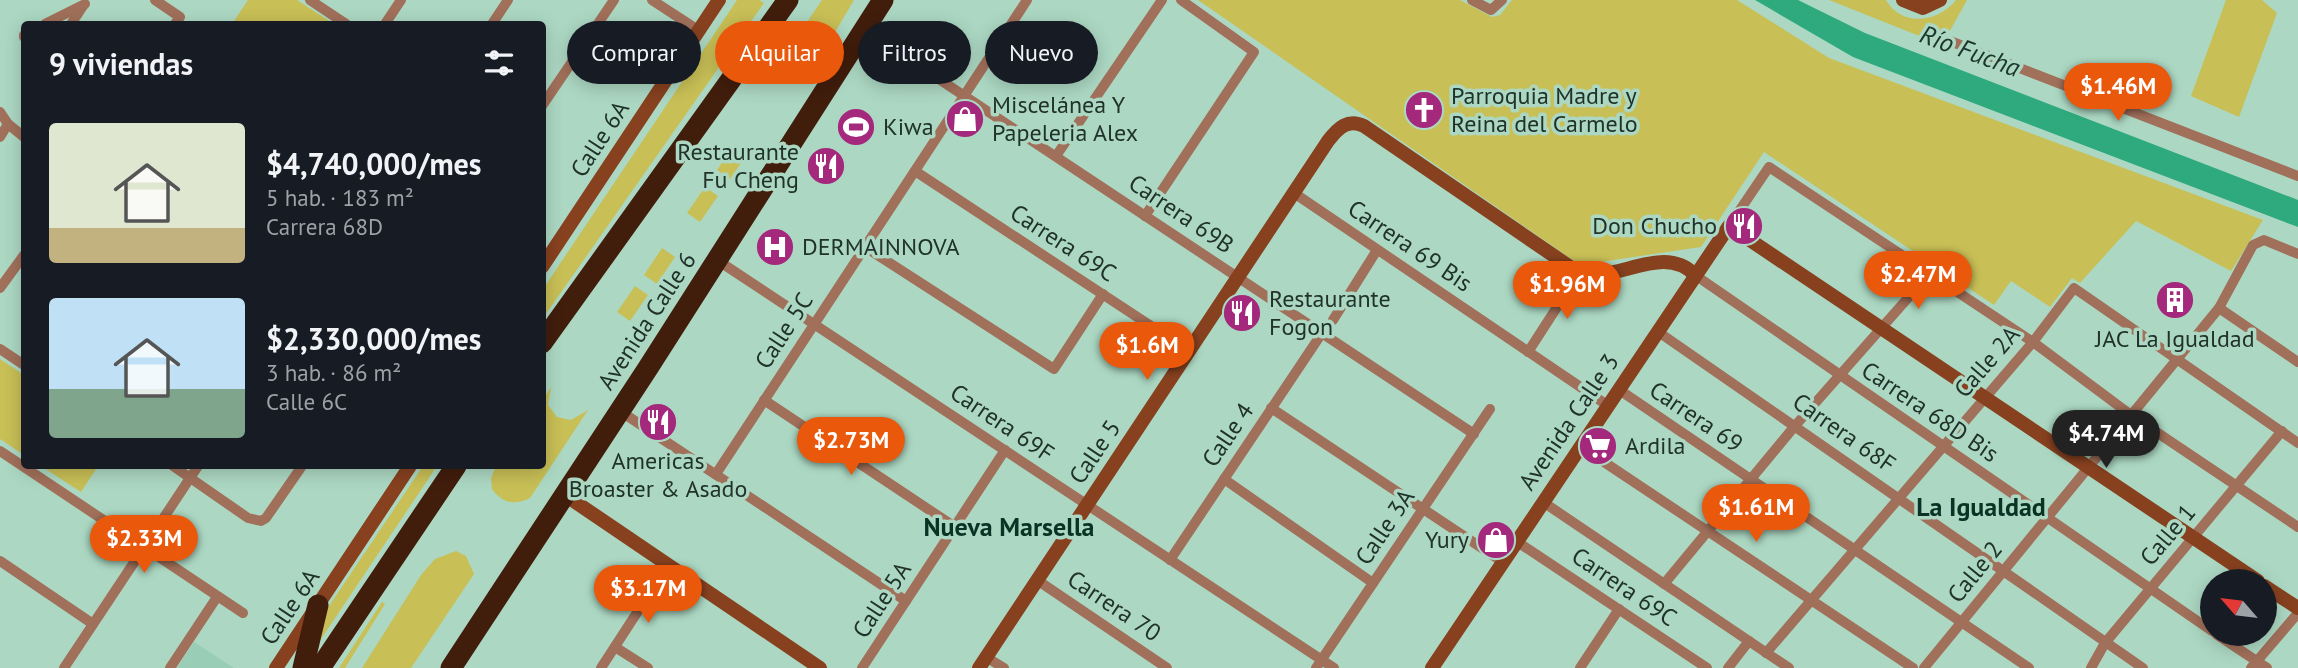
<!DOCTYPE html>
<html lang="es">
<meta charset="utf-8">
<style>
:root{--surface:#171b24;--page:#242831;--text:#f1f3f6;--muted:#9ea1a6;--accent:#ea580c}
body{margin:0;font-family:"PT Sans",sans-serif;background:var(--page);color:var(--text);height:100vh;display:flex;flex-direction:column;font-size:26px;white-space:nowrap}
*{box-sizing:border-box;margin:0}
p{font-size:23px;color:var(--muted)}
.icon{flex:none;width:38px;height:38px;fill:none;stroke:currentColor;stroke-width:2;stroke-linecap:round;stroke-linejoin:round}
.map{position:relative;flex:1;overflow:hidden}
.drawer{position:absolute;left:21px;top:21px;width:525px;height:448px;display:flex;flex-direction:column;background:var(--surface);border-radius:7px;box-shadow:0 4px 18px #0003}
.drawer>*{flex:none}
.guide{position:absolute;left:567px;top:21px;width:665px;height:63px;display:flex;gap:14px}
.needle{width:46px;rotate:298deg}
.fabs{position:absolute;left:2200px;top:569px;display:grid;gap:14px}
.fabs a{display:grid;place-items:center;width:77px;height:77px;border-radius:50%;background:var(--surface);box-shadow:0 4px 18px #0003;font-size:35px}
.price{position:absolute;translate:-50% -60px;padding:0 16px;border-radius:24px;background:var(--accent);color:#fff;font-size:23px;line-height:46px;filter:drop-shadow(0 2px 4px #0008)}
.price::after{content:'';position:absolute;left:50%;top:42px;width:21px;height:16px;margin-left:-10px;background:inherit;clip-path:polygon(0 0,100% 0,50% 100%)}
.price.selected{background:#222;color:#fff}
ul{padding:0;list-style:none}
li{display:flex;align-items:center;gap:21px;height:175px;padding:0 28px}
li span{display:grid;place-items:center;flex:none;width:196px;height:140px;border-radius:7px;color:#555}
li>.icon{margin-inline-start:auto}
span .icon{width:84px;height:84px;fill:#fffc;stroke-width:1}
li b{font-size:30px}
h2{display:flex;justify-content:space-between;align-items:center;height:84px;padding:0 28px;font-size:30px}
.chip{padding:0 24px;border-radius:32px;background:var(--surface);box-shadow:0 4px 18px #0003;font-size:24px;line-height:63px}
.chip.selected{background:var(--accent);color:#fff}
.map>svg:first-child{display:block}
</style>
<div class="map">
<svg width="2298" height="668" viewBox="0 0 2298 668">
<rect width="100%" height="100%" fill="#acd8c3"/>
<polygon fill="#9acdb5" points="194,642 234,668 177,668"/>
<g fill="#c8bf56">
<polygon points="248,0 297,0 334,24 232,24"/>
<polygon points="737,0 759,0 764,3 543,318 543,289"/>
<polygon points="822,0 854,0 817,63 790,47"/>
<polygon points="1198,0 1460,0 1492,17 1500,15 1512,0 1737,0 1829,58 2263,220 2231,271 2136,221 2080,283 2072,278 2050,307 2011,281 1994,305 1764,152 1701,247 1580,265"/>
<path d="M1829,0H1886C1902,28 1939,22 1956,0H1967L1942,45Z"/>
<polygon points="2226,0 2262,0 2277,13 2239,117 2191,96"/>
<polygon points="735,144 748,153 730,179 717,170"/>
<polygon points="705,187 718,196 700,222 687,213"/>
<polygon points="662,248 675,257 657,284 644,275"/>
<polygon points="635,286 648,295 630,321 617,312"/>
<polygon points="0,359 24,375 24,455 0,439"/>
<path d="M551,387L548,405L557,417L571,420L588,410L530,498C514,506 502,503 492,489L491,478L496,466H542L543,399Z"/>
<polygon points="41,466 98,466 81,492"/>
<polygon points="423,466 437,466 317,645 323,615"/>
<polygon points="456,551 466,556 474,574 411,668 362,668 421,575 435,559"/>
<polygon points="382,602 385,604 345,668 339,668"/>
</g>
<polygon fill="#2eaa7e" points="1755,0 1798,0 1865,33 2298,200 2298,227 1853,57"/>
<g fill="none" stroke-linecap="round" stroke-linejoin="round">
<g stroke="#a1705a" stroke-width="10">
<polyline points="155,0 180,17 175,24"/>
<polyline points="310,0 346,24"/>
<polyline points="652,0 698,30"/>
<polyline points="1472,0 1491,10 1502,0"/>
<polyline points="45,24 85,4"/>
<polyline points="71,24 83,6"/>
<polyline points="385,24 401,0"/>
<polyline points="492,24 508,0"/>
<polyline points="865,30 1474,434"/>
<polyline points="24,35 24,37"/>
<polyline points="1950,41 2298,176"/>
<polyline points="542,106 614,0"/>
<polyline points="0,112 8,124 24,137"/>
<polyline points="0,137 8,124"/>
<polyline points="1056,156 1162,0"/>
<polyline points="915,171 1189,351"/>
<polyline points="1294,193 1607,405"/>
<polyline points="1145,216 1254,52 1181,0"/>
<polyline points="1729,226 1769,167 2033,342 2131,415 2298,527"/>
<polyline points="865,247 1054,369 1103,294"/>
<polyline points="717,260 1334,668"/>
<polyline points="1695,275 2212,631"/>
<polyline points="0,288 24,255"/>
<polyline points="2219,308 2298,362"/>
<polyline points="1333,320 1377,250"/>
<polyline points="1657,331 2143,668"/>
<polyline points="0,349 24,365"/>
<polyline points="1528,352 1579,273"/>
<polyline points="1618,389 2029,668"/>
<polyline points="764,400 955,527"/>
<polyline points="1271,408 1503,562"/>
<polyline points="620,411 906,601"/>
<polyline points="1580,446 1913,668"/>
<polyline points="0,451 243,613"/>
<polyline points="173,466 248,518 261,521 266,518 302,466"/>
<polyline points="716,474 1027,0"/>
<polyline points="1224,479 1373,583"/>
<polyline points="1543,502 1789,668"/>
<polyline points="1516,541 1707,668"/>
<polyline points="1170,560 1322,333"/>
<polyline points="0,561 93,624"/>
<polyline points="1037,580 1167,668"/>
<polyline points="1664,584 1794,427 1930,273"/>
<polyline points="2216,634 2267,668"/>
<polyline points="615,647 648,668"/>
<polyline points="1766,653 2033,342 2074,288 2298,443"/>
<polyline points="986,657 1004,668"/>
<polyline points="64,668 198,466"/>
<polyline points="170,668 217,597"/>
<polyline points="601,668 668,565"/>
<polyline points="862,668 1005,450"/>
<polyline points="1316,668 1490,409"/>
<polyline points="1580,668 1619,609"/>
<polyline points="1728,668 1749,641"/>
<polyline points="1924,668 2219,308 2253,245 2264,240 2298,254"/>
<polyline points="2091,668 2105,643 2282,431"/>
<polyline points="2251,668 2298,613"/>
</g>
<g stroke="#87411f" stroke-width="14">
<polyline points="1903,0 1923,8 1940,0"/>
<polyline points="542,267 719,0"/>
<polyline points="565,495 820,668"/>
<polyline points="2264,586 2298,608"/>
<polyline points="276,668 410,466"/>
<path d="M979,668L1328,141C1338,128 1348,118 1364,126L1579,273C1616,284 1663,242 1695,275"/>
<polyline points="1432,668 1729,226 2258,581"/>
</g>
<g stroke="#411d0c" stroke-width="21">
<polyline points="542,343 788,0"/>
<polyline points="303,668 318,605"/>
<polyline points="320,668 456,466"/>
<polyline points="451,668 648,368 883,0"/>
</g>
</g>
<defs>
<g id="church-disc" transform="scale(2.0125)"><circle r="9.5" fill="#a4287b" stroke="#acd8c3"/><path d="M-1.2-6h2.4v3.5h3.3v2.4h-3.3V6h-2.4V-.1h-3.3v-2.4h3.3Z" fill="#fff"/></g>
<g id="shop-disc" transform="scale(2.0125)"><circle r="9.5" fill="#a4287b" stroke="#acd8c3"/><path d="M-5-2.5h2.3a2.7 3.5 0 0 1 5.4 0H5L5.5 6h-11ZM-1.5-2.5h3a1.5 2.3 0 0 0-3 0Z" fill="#fff"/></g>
<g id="stadium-disc" transform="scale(2.0125)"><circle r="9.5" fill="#a4287b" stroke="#acd8c3"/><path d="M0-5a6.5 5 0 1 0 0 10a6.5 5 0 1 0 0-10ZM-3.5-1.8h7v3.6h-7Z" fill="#fff"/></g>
<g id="restaurant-disc" transform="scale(2.0125)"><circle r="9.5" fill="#a4287b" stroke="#acd8c3"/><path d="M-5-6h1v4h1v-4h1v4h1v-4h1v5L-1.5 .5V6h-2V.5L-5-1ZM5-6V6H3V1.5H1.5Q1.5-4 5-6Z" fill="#fff"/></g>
<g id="hospital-disc" transform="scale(2.0125)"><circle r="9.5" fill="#a4287b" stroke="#acd8c3"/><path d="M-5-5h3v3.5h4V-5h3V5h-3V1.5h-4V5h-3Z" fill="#fff"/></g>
<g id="building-disc" transform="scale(2.0125)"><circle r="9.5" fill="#a4287b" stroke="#acd8c3"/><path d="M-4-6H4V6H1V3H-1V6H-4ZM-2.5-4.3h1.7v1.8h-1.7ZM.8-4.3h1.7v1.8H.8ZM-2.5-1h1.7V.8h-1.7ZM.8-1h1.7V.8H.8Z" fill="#fff"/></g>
<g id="supermarket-disc" transform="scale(2.0125)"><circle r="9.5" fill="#a4287b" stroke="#acd8c3"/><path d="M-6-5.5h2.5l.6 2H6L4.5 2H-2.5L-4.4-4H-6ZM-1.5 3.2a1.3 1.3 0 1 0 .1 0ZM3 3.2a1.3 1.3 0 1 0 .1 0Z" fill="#fff"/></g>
</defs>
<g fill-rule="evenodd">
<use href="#church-disc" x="1424" y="110"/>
<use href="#shop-disc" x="965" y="119"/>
<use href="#stadium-disc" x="856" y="127"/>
<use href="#restaurant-disc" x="826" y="166"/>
<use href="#restaurant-disc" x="1744" y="226"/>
<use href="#hospital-disc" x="775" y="247"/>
<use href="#building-disc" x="2175" y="300"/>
<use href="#restaurant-disc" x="1242" y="313"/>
<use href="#restaurant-disc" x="658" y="422"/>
<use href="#supermarket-disc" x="1598" y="446"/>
<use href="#shop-disc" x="1496" y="540"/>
</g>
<g text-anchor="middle" stroke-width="7" stroke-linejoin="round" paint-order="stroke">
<g font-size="24" fill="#20322a" stroke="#acd8c3" text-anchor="start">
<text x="1451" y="104">Parroquia Madre y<tspan x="1451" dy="28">Reina del Carmelo</tspan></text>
<text x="992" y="113">Miscelánea Y<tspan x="992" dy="28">Papeleria Alex</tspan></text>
<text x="883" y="135">Kiwa</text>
<text x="799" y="160" text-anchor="end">Restaurante<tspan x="799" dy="28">Fu Cheng</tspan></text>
<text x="1717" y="234" text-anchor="end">Don Chucho</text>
<text x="802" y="255">DERMAINNOVA</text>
<text x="1269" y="307">Restaurante<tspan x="1269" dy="28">Fogon</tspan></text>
<text x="2175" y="347" text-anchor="middle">JAC La Igualdad</text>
<text x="1625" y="454">Ardila</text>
<text x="658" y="469" text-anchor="middle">Americas<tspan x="658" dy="28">Broaster &amp; Asado</tspan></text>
<text x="1469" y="548" text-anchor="end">Yury</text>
</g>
<g font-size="24" fill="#20322a" stroke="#acd8c3">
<text transform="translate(600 139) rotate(-57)" y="8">Calle 6A</text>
<text transform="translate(1181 214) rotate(34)" y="8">Carrera 69B</text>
<text transform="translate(1063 243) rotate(33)" y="8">Carrera 69C</text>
<text transform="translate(1410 246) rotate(34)" y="8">Carrera 69 Bis</text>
<text transform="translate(647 321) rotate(-57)" y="8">Avenida Calle 6</text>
<text transform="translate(784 331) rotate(-57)" y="8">Calle 5C</text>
<text transform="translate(1987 362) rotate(-49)" y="8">Calle 2A</text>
<text transform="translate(1930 412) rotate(34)" y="8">Carrera 68D Bis</text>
<text transform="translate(1696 417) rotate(34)" y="8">Carrera 69</text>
<text transform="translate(1569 422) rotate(-56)" y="8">Avenida Calle 3</text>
<text transform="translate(1002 423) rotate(34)" y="8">Carrera 69F</text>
<text transform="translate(1844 433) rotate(35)" y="8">Carrera 68F</text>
<text transform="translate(1228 435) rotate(-56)" y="8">Calle 4</text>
<text transform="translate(1095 452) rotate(-56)" y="8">Calle 5</text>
<text transform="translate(1385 527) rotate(-56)" y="8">Calle 3A</text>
<text transform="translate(2168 535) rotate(-50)" y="8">Calle 1</text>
<text transform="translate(1975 572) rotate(-51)" y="8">Calle 2</text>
<text transform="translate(1624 587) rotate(34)" y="8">Carrera 69C</text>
<text transform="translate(882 600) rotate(-57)" y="8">Calle 5A</text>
<text transform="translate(1114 606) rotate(34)" y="8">Carrera 70</text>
<text transform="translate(290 607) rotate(-56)" y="8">Calle 6A</text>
</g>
<g font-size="26" font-style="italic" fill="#1e372c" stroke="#acd8c3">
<text transform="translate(1970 51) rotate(20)" y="9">Río Fucha</text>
</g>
<g font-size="26" font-weight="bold" fill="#093425" stroke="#acd8c3">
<text x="1981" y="516">La Igualdad</text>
<text x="1009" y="536">Nueva Marsella</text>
</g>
</g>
</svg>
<div class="fabs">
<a><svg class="needle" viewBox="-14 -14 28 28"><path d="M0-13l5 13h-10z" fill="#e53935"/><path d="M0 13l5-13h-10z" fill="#9ea1a6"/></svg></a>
</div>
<b class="price" style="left:2118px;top:123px">$1.46M</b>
<b class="price" style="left:1918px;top:311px">$2.47M</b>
<b class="price" style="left:1567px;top:321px">$1.96M</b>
<b class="price" style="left:1147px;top:382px">$1.6M</b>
<b class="price selected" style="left:2106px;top:470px">$4.74M</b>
<b class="price" style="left:851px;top:477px">$2.73M</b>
<b class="price" style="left:1756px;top:544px">$1.61M</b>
<b class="price" style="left:144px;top:575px">$2.33M</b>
<b class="price" style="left:648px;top:625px">$3.17M</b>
<div class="guide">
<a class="chip">Comprar</a>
<a class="chip selected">Alquilar</a>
<a class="chip">Filtros</a>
<a class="chip">Nuevo</a>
</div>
<section class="drawer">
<h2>9 viviendas<svg class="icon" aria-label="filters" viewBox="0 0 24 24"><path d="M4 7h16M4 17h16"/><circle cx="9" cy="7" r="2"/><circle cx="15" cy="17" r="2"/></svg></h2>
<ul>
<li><span style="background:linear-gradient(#dfe7d0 75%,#c2b280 0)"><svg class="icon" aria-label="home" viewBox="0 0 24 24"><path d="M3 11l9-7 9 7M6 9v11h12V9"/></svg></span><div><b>$4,740,000/mes</b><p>5 hab. · 183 m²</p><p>Carrera 68D</p></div></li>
<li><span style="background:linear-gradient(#bfe0f5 65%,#7fa58c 0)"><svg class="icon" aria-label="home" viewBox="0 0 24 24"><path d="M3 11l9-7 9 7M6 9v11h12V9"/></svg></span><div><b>$2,330,000/mes</b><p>3 hab. · 86 m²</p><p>Calle 6C</p></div></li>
</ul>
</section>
</div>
